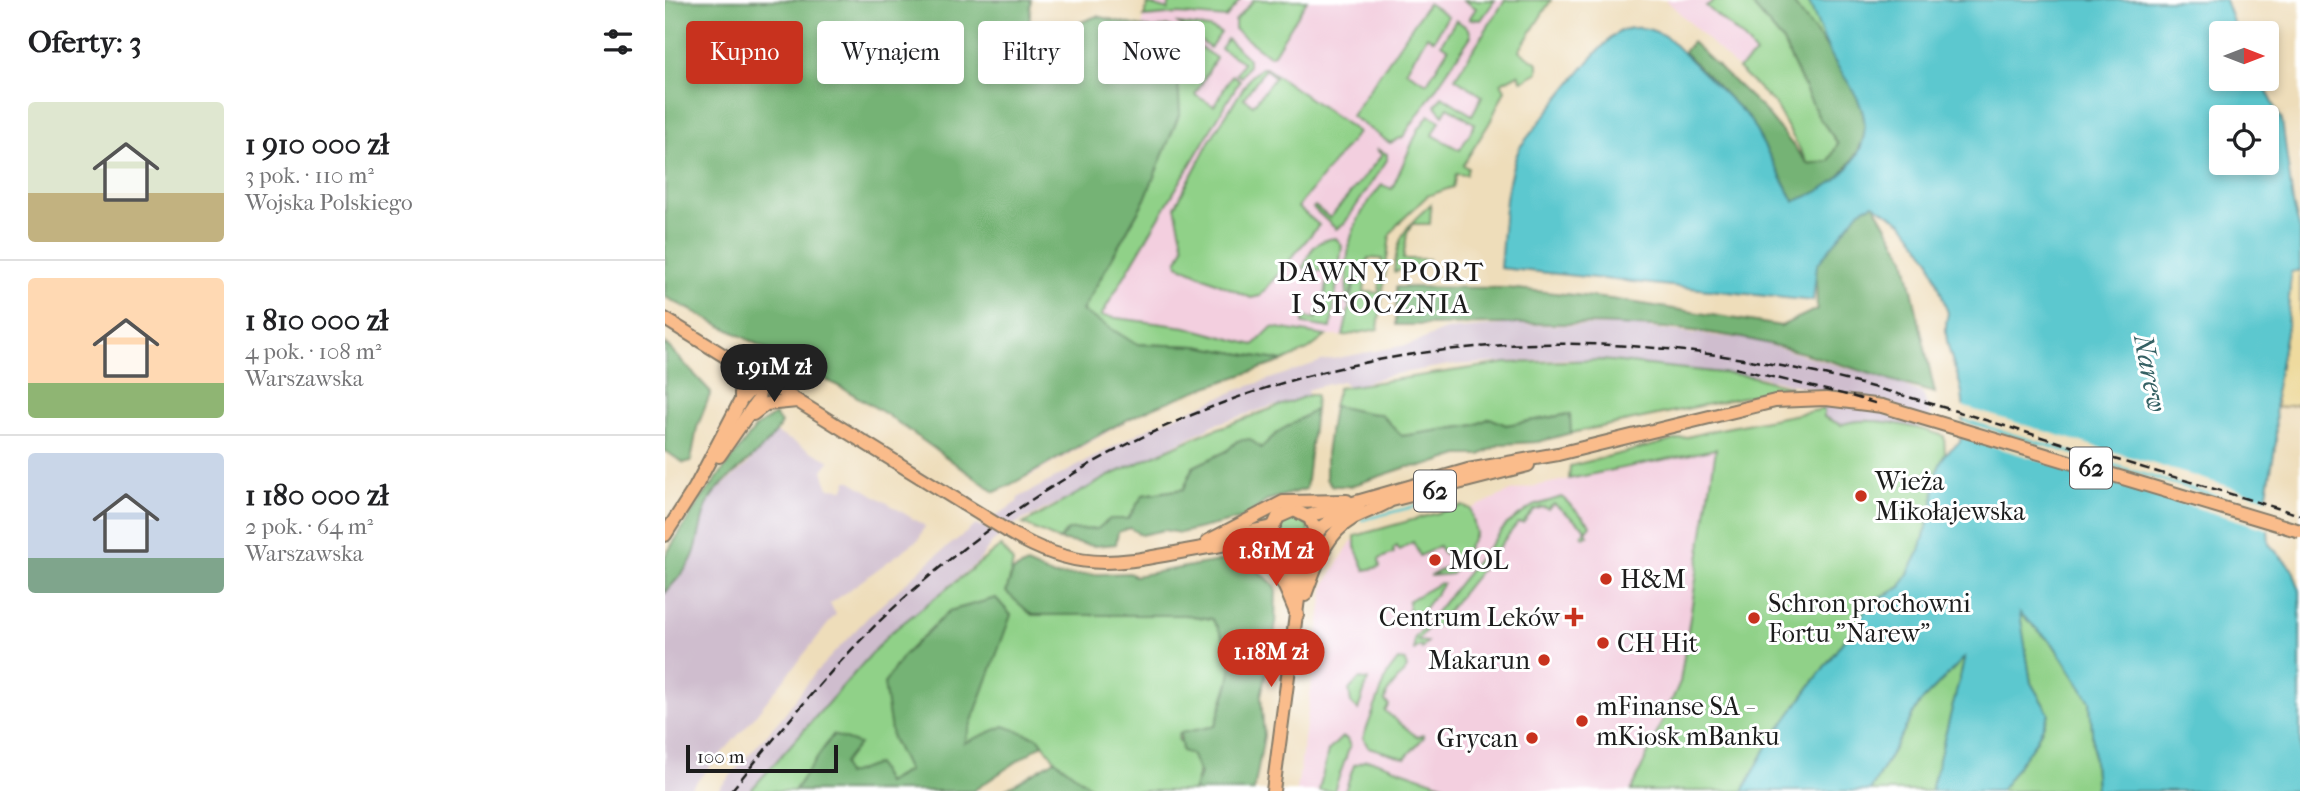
<!DOCTYPE html>
<html lang="pl">
<meta charset="utf-8">
<style>
:root{--surface:#fff;--page:#f6f6f6;--text:#202124;--muted:#757577;--line:#e0e0e0;--accent:#c8321e}
body{margin:0;font-family:"IM FELL French Canon",serif;background:var(--page);color:var(--text);height:100vh;display:flex;flex-direction:column;font-size:26px;white-space:nowrap}
*{box-sizing:border-box;margin:0}
p{font-size:23px;color:var(--muted)}
.icon{flex:none;width:38px;height:38px;fill:none;stroke:currentColor;stroke-width:2;stroke-linecap:round;stroke-linejoin:round}
.map{position:relative;flex:1;overflow:hidden}
.panel{display:flex;flex-direction:column;background:var(--surface);width:665px}
.panel>*{flex:none}
.hud{position:absolute;left:21px;top:21px;width:665px;height:63px;display:flex;gap:14px}
.needle{width:46px;rotate:90deg}
.tools{position:absolute;left:1544px;top:21px;display:grid;gap:14px}
.tools a{display:grid;place-items:center;width:70px;height:70px;border-radius:7px;background:var(--surface);box-shadow:0 4px 10px #0003;font-size:35px}
.scale{position:absolute;left:21px;bottom:18px;width:152px;box-sizing:border-box;padding-left:7px;border:4px solid #1c1c1c;border-top:0;font-size:19px;line-height:24px;white-space:nowrap;color:#1c1c1c;-webkit-text-stroke:5px #fff;paint-order:stroke}
.price{position:absolute;translate:-50% -60px;padding:0 16px;border-radius:24px;background:var(--accent);color:#fff;font-size:23px;line-height:46px;filter:drop-shadow(0 2px 4px #0008)}
.price::after{content:'';position:absolute;left:50%;top:42px;width:21px;height:16px;margin-left:-10px;background:inherit;clip-path:polygon(0 0,100% 0,50% 100%)}
.price.active{background:#222;color:#fff}
ul{padding:0;list-style:none}
li{display:flex;align-items:center;gap:21px;height:175px;padding:0 28px}
li+li{border-top:2px solid var(--line)}
li span{display:grid;place-items:center;flex:none;width:196px;height:140px;border-radius:7px;color:#555}
li>.icon{margin-inline-start:auto}
span .icon{width:84px;height:84px;fill:#fffc;stroke-width:1}
li b{font-size:30px}
h2{display:flex;justify-content:space-between;align-items:center;height:84px;padding:0 28px;font-size:30px}
.chip{padding:0 24px;border-radius:7px;background:var(--surface);box-shadow:0 4px 10px #0003;font-size:24px;line-height:63px}
.chip.active{background:var(--accent);color:#fff}
main{display:flex;flex:1;min-height:0}
.map>svg:first-child{display:block}
</style>
<main>
<section class="panel">
<h2>Oferty: 3<svg class="icon" aria-label="filters" viewBox="0 0 24 24"><path d="M4 7h16M4 17h16"/><circle cx="9" cy="7" r="2"/><circle cx="15" cy="17" r="2"/></svg></h2>
<ul>
<li><span style="background:linear-gradient(#dfe7d0 65%,#c2b280 0)"><svg class="icon" aria-label="home" viewBox="0 0 24 24"><path d="M3 11l9-7 9 7M6 9v11h12V9"/></svg></span><div><b>1 910 000 zł</b><p>3 pok. · 110 m²</p><p>Wojska Polskiego</p></div></li>
<li><span style="background:linear-gradient(#ffd9b3 75%,#8fb573 0)"><svg class="icon" aria-label="home" viewBox="0 0 24 24"><path d="M3 11l9-7 9 7M6 9v11h12V9"/></svg></span><div><b>1 810 000 zł</b><p>4 pok. · 108 m²</p><p>Warszawska</p></div></li>
<li><span style="background:linear-gradient(#c9d6e8 75%,#7fa58c 0)"><svg class="icon" aria-label="home" viewBox="0 0 24 24"><path d="M3 11l9-7 9 7M6 9v11h12V9"/></svg></span><div><b>1 180 000 zł</b><p>2 pok. · 64 m²</p><p>Warszawska</p></div></li>
</ul>
</section>
<div class="map">
<svg width="1635" height="791" viewBox="0 0 1635 791">
<rect width="100%" height="100%" fill="#fff"/>
<filter id="ink" filterUnits="userSpaceOnUse"><feTurbulence type="fractalNoise" baseFrequency=".0143" numOctaves="2"/><feDisplacementMap in="SourceGraphic" scale="14" xChannelSelector="R" yChannelSelector="G"/><feConvolveMatrix kernelMatrix="1 2 1 2 8 2 1 2 1" color-interpolation-filters="sRGB"/></filter>
<filter id="wash" filterUnits="userSpaceOnUse"><feTurbulence type="fractalNoise" baseFrequency=".00686" numOctaves="4" result="noise"/><feDisplacementMap in="SourceGraphic" scale="28" xChannelSelector="R" yChannelSelector="G"/><feGaussianBlur stdDeviation="1.57" result="paint"/><feColorMatrix in="noise" values="0 0 0 0 0 0 0 0 0 0 0 0 0 0 0 0 0 1.4 0 .05"/><feComposite in="paint" operator="in"/></filter>
<g filter="url(#wash)">
<rect width="100%" height="100%" fill="#eeddba"/>
<g fill="#f3cfdf">
<polygon points="477,0 886,0 814,113 825,122 699,241 678,336 661,336 643,350 618,361 513,397 469,417 364,477 483,2"/>
<polygon points="1001,0 1083,0 1143,164 1109,103"/>
<polygon points="1051,449 1015,682 966,791 632,791 660,584 686,542 701,532 797,506 806,509 846,491"/>
</g>
<g fill="#cfbdce">
<polygon points="841,325 965,326 1087,340 1236,384 1258,394 1266,416 1254,421 1253,427 1186,421 1176,425 1159,417 1155,391 1092,376 902,359 784,365 725,375 684,387 677,381 648,388 643,390 642,401 607,406 551,424 348,525 327,543 314,561 224,634 85,791 52,791 118,716 149,674 205,615 272,555 311,525 315,527 352,502 353,498 485,427 570,391 657,361 747,344 780,330"/>
<polygon points="110,432 165,461 158,470 163,488 179,489 182,481 186,481 260,526 254,539 165,604 171,614 85,722 23,791 0,791 0,593 29,555 39,512 48,494 84,463"/>
</g>
<g fill="#90d188" stroke="#567652" stroke-width="2" fill-rule="evenodd">
<polygon points="515,0 575,0 561,18 513,14 479,17 483,4 503,10 505,1 514,3"/>
<polygon points="589,0 642,0 609,54 604,56 570,30 570,21"/>
<polygon points="798,0 830,0 816,20 804,19 811,8"/>
<path d="M840,0H886L854,51L873,63V72L857,81L853,74L836,83L840,90L825,122L798,165L803,168L801,175L791,174L788,187L762,196L732,225L725,235L713,329L678,336L694,264L682,305C681,252 680,227 717,185L727,189L753,130L764,115L775,121L768,135L795,150L810,124L783,107L778,115L770,106L777,96L807,115L817,96L790,78ZM703,258L717,259L714,293L699,292Z"/>
<polygon points="1051,0 1083,0 1117,40 1153,116 1173,144 1164,161 1143,164 1109,103 1073,69 1091,54 1078,38 1041,6"/>
<polygon points="1126,0 1143,0 1167,57"/>
<polygon points="763,3 783,16 769,40 762,36 741,71 762,83 783,49 776,44 791,20 804,29 806,36 738,137 725,143 686,116"/>
<polygon points="513,24 544,28 556,33 545,48"/>
<polygon points="504,26 551,58 530,95 549,106 567,75 575,80 436,316 521,327 589,345 607,327 661,336 643,350 618,361 532,346 471,344 417,311 480,199 475,33 477,27 488,29"/>
<polygon points="562,39 583,58 583,66 576,77 571,74 578,62 556,49"/>
<path d="M596,68H601L693,132L633,207L654,225L595,296L586,298L513,265L512,262L519,247L510,207L545,140L586,76ZM600,69L610,77L588,105L579,98Z"/>
<polygon points="711,149 722,154 722,160 679,224 671,229 648,208 650,206 665,218 717,155"/>
<path d="M766,204L765,224H747L742,234L738,259H764L763,263L729,272C732,235 740,228 766,204Z"/>
<path d="M671,238L677,246L666,328L638,324V317L651,319L652,313H658L663,272L638,268C645,251 648,240 671,238Z"/>
<polygon points="937,360 1085,376 1126,387 906,433 904,414 841,425 825,418 810,425 736,436 716,415 693,413 668,406 673,388 841,363"/>
<polygon points="644,395 651,395 650,410 613,432 596,448 572,441 562,451 528,467 519,489 478,495 463,519 445,519 432,530 403,530 394,540 358,524 444,476 535,435"/>
<path d="M1159,409V417L1176,425C1201,414 1253,427 1279,436L1280,454L1272,471L1267,511L1255,552L1236,587L1206,603L1132,704L1078,791H966L1015,682L1051,449L904,479L905,466L1050,430Z"/>
<polygon points="897,497 923,522 925,525 921,533 923,535 918,537 916,535 921,529 889,504 883,509 878,507 869,510 858,523 853,523 770,627 763,628 753,641 762,642 757,649 755,646 749,650 749,639 842,524 868,506"/>
<polygon points="797,506 806,509 811,533 787,574 765,576 787,564 783,553 778,554 774,546 755,556 748,542 734,550 732,546 728,549 729,553 714,559 715,567 700,570 690,547 690,536"/>
<circle cx="628" cy="533" r="16"/>
<path d="M336,546L348,562L342,592L367,615H521L547,619L564,642L568,669L550,726L514,734L513,739C531,759 539,765 528,791H426V788L390,760L374,738L299,744L227,738L243,770L221,783L181,775L168,735L129,791H85L224,634Z"/>
<polygon points="775,583 778,584 756,613 744,612 743,601"/>
<polygon points="1354,612 1388,644 1425,701 1431,791 1335,791 1371,741 1384,714 1366,683"/>
<polygon points="1301,656 1266,791 1205,791 1254,704"/>
<polygon points="733,660 740,661 742,668 722,693 720,701 724,705 720,711 752,737 758,735 759,737 740,758 703,747 698,738 723,673"/>
<polygon points="694,679 703,680 693,710 686,703 684,690"/>
<polygon points="677,737 682,739 685,746 669,791 654,791 663,751"/>
<polygon points="701,760 710,761 797,791 680,791 689,765"/>
</g>
<g fill="#74b374" stroke="#486848" stroke-width="2">
<path d="M0,0H366L362,55L378,68L403,27L432,16L477,27L475,33L511,48L515,113L480,199L417,311L471,344L532,346L618,361C569,378 519,393 472,415C423,438 379,470 330,492L221,414L179,389L0,297Z"/>
<path d="M1083,0H1126C1149,32 1192,80 1199,119C1202,133 1196,147 1188,159C1173,183 1156,193 1129,201L1084,118L1019,52L1027,42L1099,110L1143,164L1164,161L1173,143L1153,116L1117,40Z"/>
<path d="M1209,204L1240,258L1270,393C1209,377 1149,353 1087,340C971,317 849,325 731,325V287L843,288L946,299L1116,326L1152,309L1151,265L1195,210Z"/>
<polygon points="0,343 46,392 32,428 26,461 19,463 0,451"/>
<path d="M668,406C686,408 698,414 716,414L737,436L810,425L825,418L841,425L905,414L906,433L873,442L836,444L815,455H794L760,466L742,467L686,486H667L661,479V454Z"/>
<polygon points="650,410 641,489 603,500 579,518 515,533 499,530 476,535 465,528 453,532 451,544 429,546 394,540 403,530 432,529 445,519 463,519 478,495 519,489 528,467 562,451 572,441 585,439 596,448 613,432"/>
<path d="M110,415L116,423C106,447 68,471 50,492C36,509 36,534 29,554C24,568 10,581 0,593V556L34,502L91,427Z"/>
<path d="M560,560C583,561 595,571 611,587L610,630L596,696L599,736L589,791H528L535,774L526,754L517,751L515,733L550,726C565,679 578,664 547,619L521,615H367L341,592L348,571L362,564L389,576L464,573L470,576Z"/>
<polygon points="331,598 346,615 299,743 339,726 374,738 378,744 308,791 129,791 168,735 194,744 178,764 181,775 212,764 221,783 243,771 227,738 219,684 237,657 284,611"/>
<polygon points="390,760 427,788 426,791 338,791"/>
</g>
<polygon fill="#eeda9e" stroke="#857b5d" stroke-width="2" points="1635,270 1635,404 1612,408 1610,393 1622,326 1626,271"/>
<path fill="#5bc8cf" stroke="#3c7276" stroke-width="2" fill-rule="evenodd" d="M1143,0H1560L1572,33H1556V79H1595L1597,81L1617,121L1628,203L1635,231V270L1626,272L1622,326L1610,393L1611,442L1601,500L1604,544L1628,570L1635,591V791H1431L1425,701L1388,644L1355,613L1366,683L1384,714L1371,741L1335,791H1266L1300,657L1254,704L1205,791H1078L1104,743L1206,603L1236,587L1255,550L1267,511L1272,471L1280,454L1295,442C1298,428 1299,408 1297,393C1292,366 1275,342 1283,313L1264,258L1238,223L1208,204L1195,210L1152,265L1148,301L835,268C839,228 838,184 855,147C874,124 935,41 956,31C973,24 988,29 1003,38L1084,118L1129,201C1172,189 1215,150 1194,102C1187,85 1174,71 1166,55C1157,37 1151,18 1143,0ZM1556,117H1601V163H1556Z"/>
<g fill="#eeddba">
<polygon points="1293,405 1605,499 1605,511 1293,417"/>
<polygon points="1293,420 1605,514 1605,530 1293,436"/>
</g>
<g fill="none" stroke-linecap="round" stroke-linejoin="round">
<polyline stroke="#5bc8cf" stroke-width="2.5" points="697,520 782,498"/>
</g>
</g>
<g filter="url(#ink)">
<g fill="none" stroke-linecap="round" stroke-linejoin="round">
<g stroke="#857c6b" stroke-width="16">
<g id="major">
<polyline points="0,319 297,503"/>
<polyline points="64,361 76,386 76,399"/>
<polyline points="88,414 101,404 132,401"/>
<polyline points="54,456 93,400 96,378"/>
<polyline points="715,503 863,465"/>
<polyline points="643,516 803,470 893,454 1110,401 1161,399 1217,406"/>
<path d="M344,532C425,581 467,558 551,546C569,543 591,537 609,544"/>
<path d="M651,534L645,518L629,510L613,517L606,532C607,540 609,547 616,552C641,568 645,537 658,526C668,518 682,513 694,509"/>
<polyline points="0,535 30,488 76,400 96,378"/>
<polyline points="570,535 607,527"/>
<polyline points="543,541 618,502 682,501"/>
<path d="M567,548C608,551 618,581 632,615"/>
<polyline points="622,554 629,594"/>
<path d="M640,595C651,566 659,535 688,518C700,512 712,508 723,502"/>
<polyline points="608,791 639,553"/>
</g>
</g>
<use href="#major" stroke="#fabc8b" stroke-width="12"/>
<g stroke="#1c1c1c" stroke-width="2.5" stroke-dasharray="10 5" stroke-linecap="butt">
<polyline points="1070,368 1186,396 1635,531"/>
<path d="M66,791C120,726 172,659 235,602C486,374 792,301 1122,367C1199,382 1274,406 1350,429C1445,458 1540,486 1635,515"/>
</g>
<g stroke="#857c6b" stroke-width="16" stroke-linecap="butt">
<g id="major-bridge">
<polyline points="1217,406 1635,531"/>
<polyline points="297,503 344,532"/>
</g>
</g>
<use href="#major-bridge" stroke="#fabc8b" stroke-width="12"/>
</g>
</g>
<g fill="#c8321e" stroke="#fff" stroke-width="2.5">
<circle cx="1196" cy="496" r="7"/>
<circle cx="770" cy="560" r="7"/>
<circle cx="941" cy="579" r="7"/>
<path d="M905.5 606.5h7v7h7v7h-7v7h-7v-7h-7v-7h7z"/>
<circle cx="1089" cy="618" r="7"/>
<circle cx="938" cy="643" r="7"/>
<circle cx="879" cy="660" r="7"/>
<circle cx="917" cy="721" r="7"/>
<circle cx="867" cy="738" r="7"/>
</g>
<g text-anchor="middle" stroke-width="6" stroke-linejoin="round" paint-order="stroke">
<g fill="#fff" stroke="#606060" stroke-width="2">
<rect x="1405" y="447.5" width="42" height="41" rx="5"/>
<rect x="749" y="470.5" width="42" height="41" rx="5"/>
</g>
<g font-size="24" font-weight="bold" fill="#1c1c1c">
<text x="1426" y="476">62</text>
<text x="770" y="499">62</text>
</g>
<g font-size="26" fill="#1c1c1c" stroke="#fff" text-anchor="start">
<text x="1210" y="490">Wieża<tspan x="1210" dy="30">Mikołajewska</tspan></text>
<text x="784" y="569">MOL</text>
<text x="955" y="588">H&amp;M</text>
<text x="1103" y="612">Schron prochowni<tspan x="1103" dy="30">Fortu "Narew"</tspan></text>
<text x="895" y="626" text-anchor="end">Centrum Leków</text>
<text x="952" y="652">CH Hit</text>
<text x="865" y="669" text-anchor="end">Makarun</text>
<text x="931" y="715">mFinanse SA -<tspan x="931" dy="30">mKiosk mBanku</tspan></text>
<text x="853" y="747" text-anchor="end">Grycan</text>
</g>
<g font-size="28" letter-spacing="2" fill="#1c1c1c" stroke="#fff">
<text x="716" y="281">DAWNY PORT<tspan x="716" dy="32">I STOCZNIA</tspan></text>
</g>
<g font-size="28" font-style="italic" fill="#356164" stroke="#fff">
<text transform="translate(1486 373) rotate(79)" y="10">Narew</text>
</g>
</g>
</svg>
<div class="tools">
<a><svg class="needle" viewBox="-14 -14 28 28"><path d="M0-13l5 13h-10z" fill="#e53935"/><path d="M0 13l5-13h-10z" fill="#757577"/></svg></a>
<a><svg class="icon" aria-label="locate" viewBox="0 0 24 24"><circle cx="12" cy="12" r="6"/><path d="M12 2v4M12 18v4M2 12h4M18 12h4"/></svg></a>
</div>
<div class="scale">100 m</div>
<b class="price active" style="left:109px;top:404px">1.91M zł</b>
<b class="price" style="left:611px;top:588px">1.81M zł</b>
<b class="price" style="left:606px;top:689px">1.18M zł</b>
<div class="hud">
<a class="chip active">Kupno</a>
<a class="chip">Wynajem</a>
<a class="chip">Filtry</a>
<a class="chip">Nowe</a>
</div>
</div>
</main>
